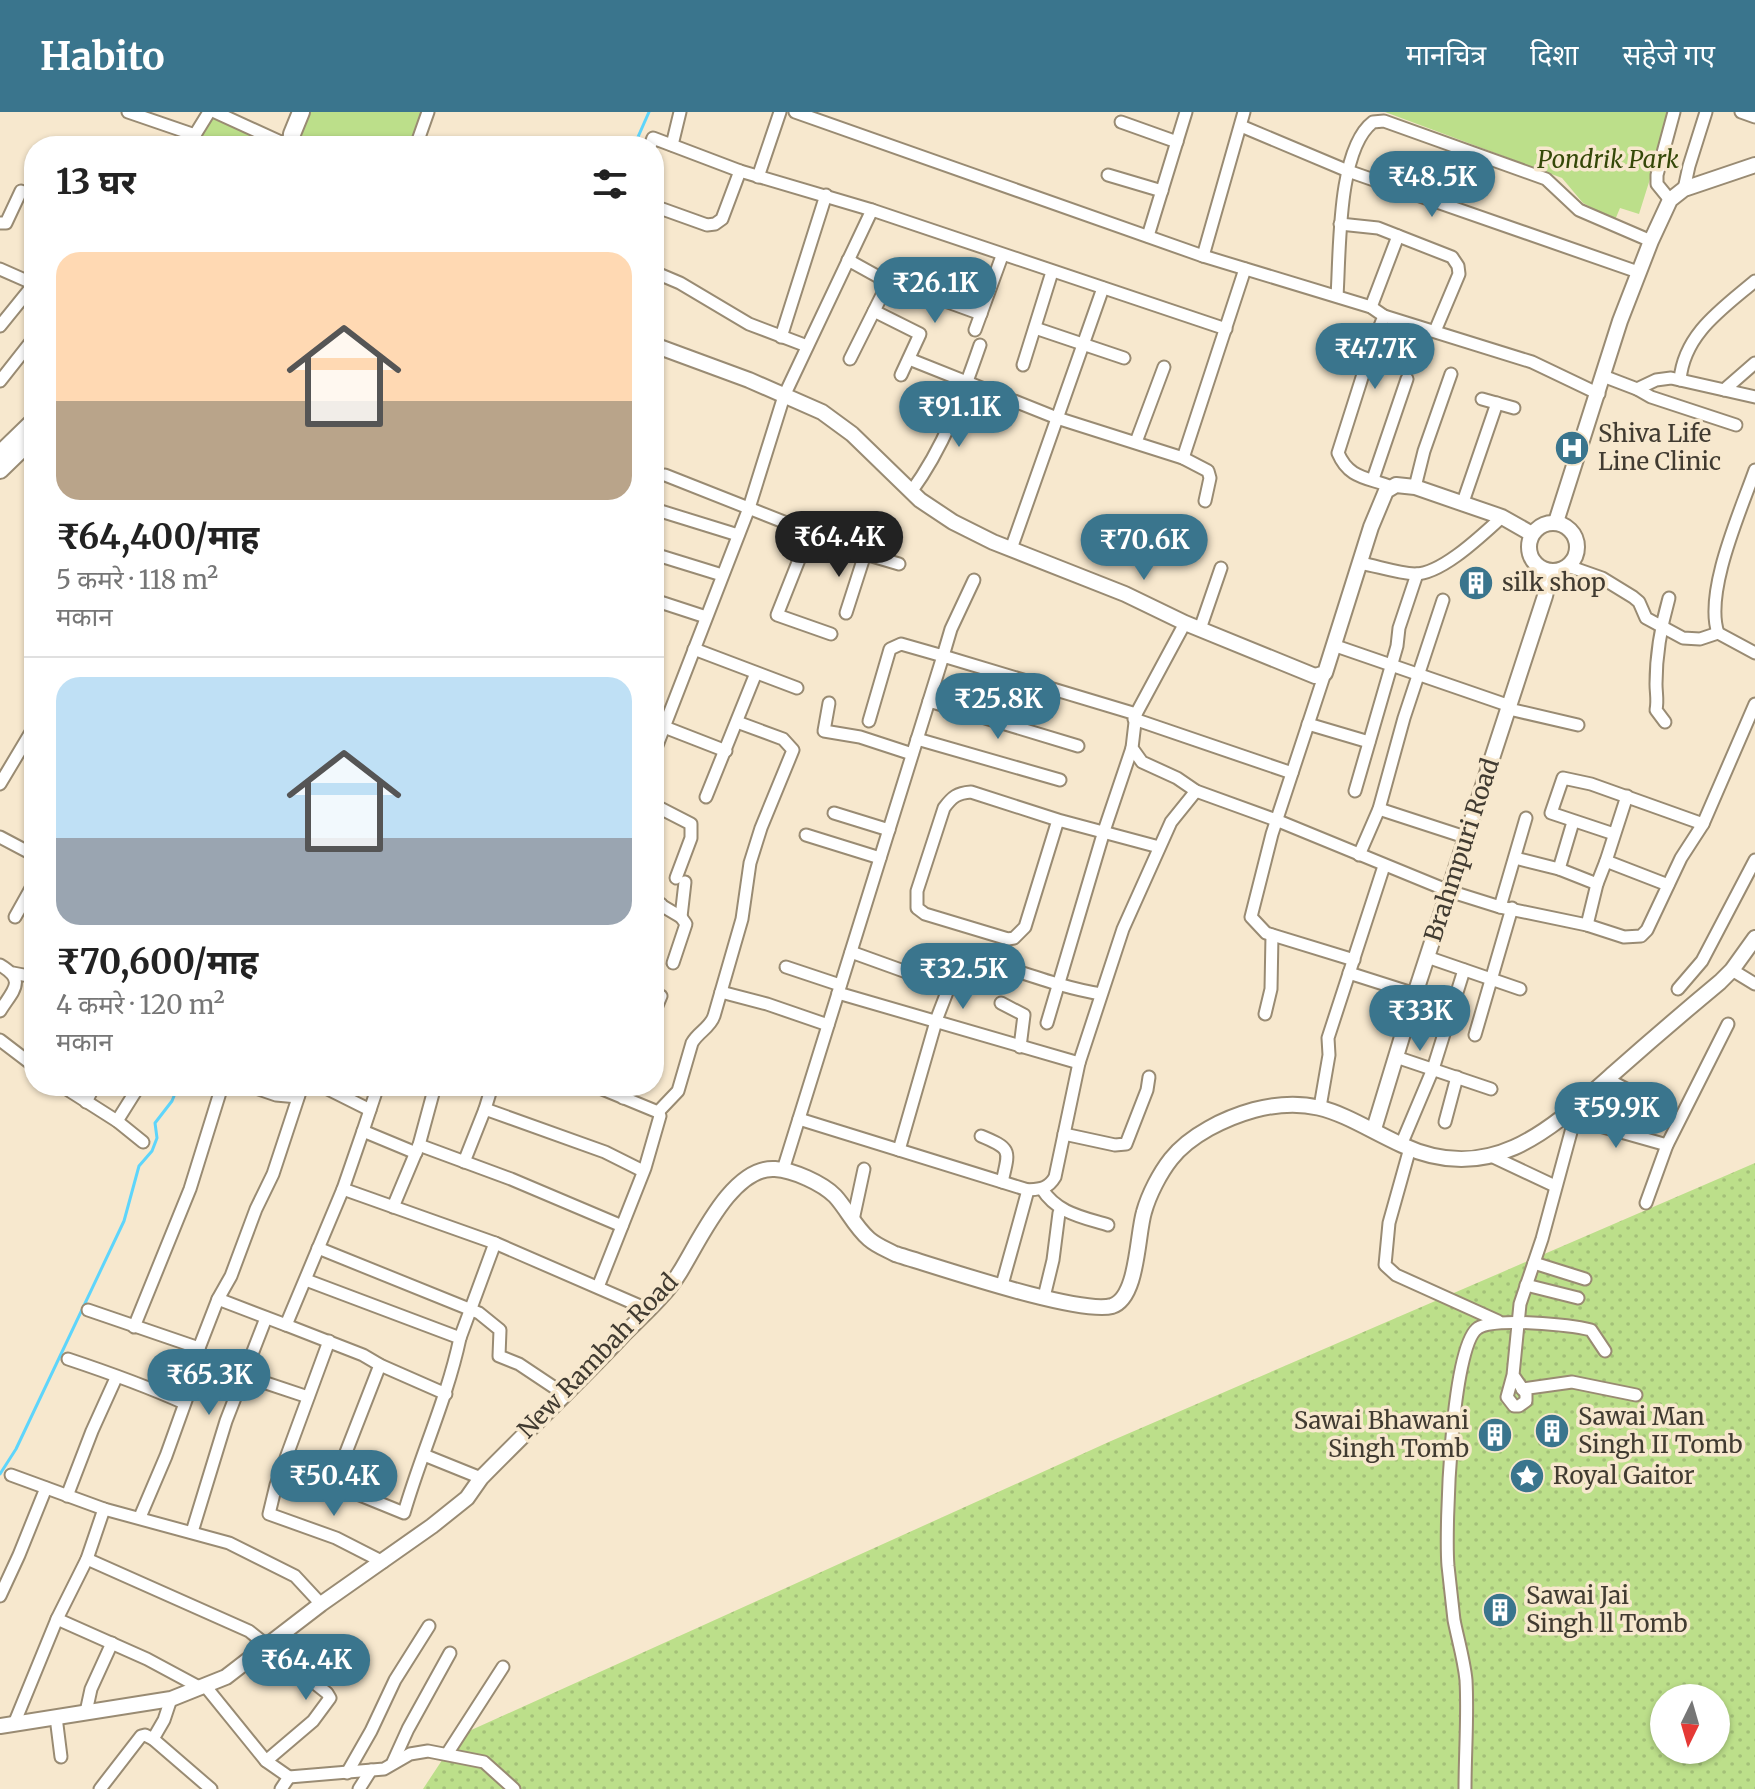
<!DOCTYPE html>
<html lang="hi">
<meta charset="utf-8">
<style>
:root{--surface:#fff;--page:#f6f6f6;--text:#222;--muted:#767676;--line:#e0e0e0;--accent:#3a758d}
body{margin:0;font-family:Merriweather,"Noto Sans Devanagari",serif;background:var(--page);color:var(--text);height:100vh;display:flex;flex-direction:column;font-size:30px;white-space:nowrap}
*{box-sizing:border-box;margin:0}
p{font-size:26px;color:var(--muted)}
.icon{flex:none;width:44px;height:44px;fill:none;stroke:currentColor;stroke-width:2;stroke-linecap:round;stroke-linejoin:round}
.map{position:relative;flex:1;overflow:hidden}
.drawer{position:absolute;left:24px;top:24px;width:640px;height:960px;display:flex;flex-direction:column;background:var(--surface);border-radius:32px;box-shadow:0 2px 6px #0004}
.drawer>*{flex:none}
.needle{width:52px;rotate:185deg}
.controls{position:absolute;left:1650px;top:1572px;display:grid;gap:16px}
.controls a{display:grid;place-items:center;width:80px;height:80px;border-radius:50%;background:var(--surface);box-shadow:0 2px 6px #0004;font-size:40px}
.price{position:absolute;translate:-50% -68px;padding:0 18px;border-radius:28px;background:var(--accent);color:#fff;font-size:26px;line-height:52px;filter:drop-shadow(0 2px 4px #0008)}
.price::after{content:'';position:absolute;left:50%;top:48px;width:24px;height:18px;margin-left:-12px;background:inherit;clip-path:polygon(0 0,100% 0,50% 100%)}
.price.active{background:#222;color:#fff}
ul{padding:0;list-style:none}
li{display:grid;align-content:center;gap:16px;height:424px;padding:0 32px}
li+li{border-top:2px solid var(--line)}
li span{display:grid;place-items:center;height:248px;border-radius:24px;color:#555}
li>.icon{margin-inline-start:auto}
span .icon{width:144px;height:144px;fill:#fffc;stroke-width:1}
li b{font-size:34px}
h2{display:flex;justify-content:space-between;align-items:center;height:96px;padding:0 32px;font-size:34px}
header{display:flex;align-items:center;gap:48px;box-sizing:border-box;height:112px;padding:0 40px;background:var(--accent);color:#fff}
header strong{font-size:38px}
nav{display:flex;gap:44px;margin-inline-start:auto;font-size:28px}
.map>svg:first-child{display:block}
</style>
<header>
<strong>Habito</strong>
<nav><a>मानचित्र</a><a>दिशा</a><a>सहेजे गए</a></nav>
</header>
<div class="map">
<svg width="1755" height="1677" viewBox="0 0 1755 1677">
<defs>
<pattern id="grass-dots" width="8" height="8" patternUnits="userSpaceOnUse" patternTransform="scale(2)"><rect width="8" height="8" fill="#bcdf8a"/><path d="M2 2h.1M6 6h.1" fill="none" stroke="#a3c078" stroke-width="1.8" stroke-linecap="round"/></pattern>
</defs>
<rect width="100%" height="100%" fill="#f7e8ce"/>
<path fill="url(#grass-dots)" fill-rule="evenodd" d="M1755,1051V1677H423L458,1624L1111,1329ZM1664,1586H1716V1638H1664Z"/>
<g fill="#bcdf8a">
<polygon points="305,0 425,0 413,34 303,34 294,29"/>
<polygon points="1385,0 1671,0 1639,102 1620,96 1615,108 1583,91 1562,66"/>
<polygon points="211,1 277,34 191,34"/>
</g>
<g fill="none" stroke-linecap="round" stroke-linejoin="round">
<g stroke="#5ed5fb" stroke-width="3">
<polyline points="634,34 649,0"/>
<polyline points="0,1362 16,1337 124,1109 139,1054 152,1039 157,1026 155,1011 172,989 178,974"/>
</g>
<g stroke="#998b73" stroke-width="15">
<g id="minor">
<polyline points="128,0 195,23"/>
<polyline points="215,0 283,31"/>
<path d="M795,0L1203,144L1371,195L1384,204L1372,234L1338,341C1349,367 1367,365 1392,375"/>
<polyline points="1741,0 1755,5"/>
<polyline points="1121,10 1177,30"/>
<polyline points="1241,14 1348,59 1638,160"/>
<polyline points="672,33 680,0"/>
<polyline points="188,34 209,0"/>
<polyline points="416,34 428,0"/>
<polyline points="650,34 653,26 740,59"/>
<polyline points="1108,63 1162,79"/>
<polyline points="758,65 780,0"/>
<polyline points="1684,77 1689,54 1706,0"/>
<polyline points="1670,88 1657,72 1657,63 1674,0"/>
<polyline points="654,94 707,113 715,112 722,107 740,59 872,98 1226,217"/>
<polyline points="0,111 6,111 21,79"/>
<polyline points="1340,112 1378,116 1452,145 1458,154 1459,162 1435,219"/>
<polyline points="1148,124 1186,0"/>
<polyline points="1203,144 1244,0"/>
<polyline points="848,148 886,169 887,173 850,247"/>
<polyline points="0,157 34,172"/>
<polyline points="654,160 680,171 749,212 807,234"/>
<path d="M1337,184C1340,141 1337,37 1373,10L1384,9L1546,67L1579,98L1651,129"/>
<polyline points="937,186 981,202"/>
<polyline points="1371,195 1398,124"/>
<polyline points="874,199 920,222 901,263"/>
<polyline points="1384,204 1532,250 1599,282"/>
<polyline points="0,214 34,172"/>
<polyline points="1035,216 1124,246"/>
<polyline points="975,218 1002,144"/>
<polyline points="781,225 826,83"/>
<polyline points="909,247 1057,306 1183,346 1208,359 1210,366 1205,389"/>
<polyline points="1023,253 1052,160"/>
<polyline points="1603,264 1637,277 1656,268 1671,266 1755,285"/>
<path d="M1680,268C1684,222 1722,197 1755,169"/>
<polyline points="0,269 34,226"/>
<polyline points="1637,277 1651,285 1736,313"/>
<polyline points="1724,278 1755,251"/>
<polyline points="1482,287 1514,296"/>
<polyline points="1136,330 1164,255"/>
<polyline points="1183,346 1245,157"/>
<path d="M1755,358C1741,398 1704,480 1718,521L1755,541"/>
<polyline points="665,363 865,442 899,452"/>
<polyline points="1373,367 1407,267"/>
<polyline points="1415,375 1424,339 1451,262"/>
<path d="M911,380C944,335 962,285 980,233"/>
<polyline points="1463,390 1497,291"/>
<polyline points="654,397 738,423"/>
<polyline points="810,420 777,503 831,522"/>
<polyline points="1011,437 1103,176"/>
<polyline points="654,442 722,463"/>
<path d="M1360,451C1377,454 1397,461 1415,462C1442,462 1482,423 1502,405"/>
<polyline points="1568,454 1602,466 1633,485 1639,490 1646,506 1683,526 1700,527 1718,521"/>
<polyline points="654,488 706,505"/>
<polyline points="846,501 865,442"/>
<polyline points="1185,511 1136,602 1132,636 1142,650 1177,666 1196,679 1276,708 1449,779 1500,795 1526,706"/>
<polyline points="1200,517 1221,456"/>
<polyline points="1333,533 1510,594"/>
<polyline points="694,537 797,576"/>
<polyline points="1325,561 1272,722 1251,805 1266,821 1354,848"/>
<polyline points="929,589 1078,634"/>
<polyline points="829,591 824,619 860,625 912,642"/>
<polyline points="1509,597 1578,613"/>
<polyline points="1134,607 1292,661"/>
<polyline points="869,609 890,537 901,532 943,544 951,517 974,468"/>
<path d="M1665,610L1656,598C1658,588 1656,581 1656,572C1656,543 1661,514 1669,486"/>
<polyline points="654,611 726,639"/>
<polyline points="1308,612 1369,630"/>
<polyline points="917,627 1060,668"/>
<polyline points="654,641 749,396 784,284 872,98"/>
<polyline points="0,672 34,615"/>
<polyline points="1355,679 1397,534 1399,516 1417,462"/>
<polyline points="1627,684 1606,749 1668,773"/>
<polyline points="706,685 756,561"/>
<polyline points="654,693 691,712 691,726 676,766"/>
<polyline points="1379,697 1468,726"/>
<polyline points="834,701 889,718"/>
<path d="M1058,708L971,680C957,681 952,685 944,696L917,779V796L925,802L1008,827L1014,826L1025,815L1058,708L1159,735"/>
<polyline points="1614,722 1551,701 1563,666 1591,672 1703,712 1755,592"/>
<polyline points="806,723 880,746"/>
<polyline points="0,725 34,743"/>
<polyline points="1359,743 1379,697 1404,606 1443,488"/>
<polyline points="1515,746 1559,757 1573,710"/>
<polyline points="1559,757 1597,772 1606,749"/>
<polyline points="654,789 681,805 686,812 673,851"/>
<polyline points="1500,795 1587,813 1624,825 1641,824 1647,818 1681,746 1703,712"/>
<polyline points="15,805 34,771"/>
<polyline points="681,805 685,770"/>
<polyline points="654,807 661,792"/>
<polyline points="1587,813 1597,772"/>
<polyline points="851,840 912,862"/>
<polyline points="1427,845 1520,877"/>
<path d="M0,853C27,869 13,878 0,899"/>
<polyline points="786,855 840,873"/>
<polyline points="1732,858 1755,872"/>
<polyline points="13,861 34,865"/>
<polyline points="1349,861 1415,882"/>
<polyline points="1678,877 1702,849 1755,748"/>
<polyline points="721,880 767,892 828,913"/>
<polyline points="838,881 1079,951"/>
<polyline points="1001,891 1024,903 1020,935"/>
<polyline points="654,901 661,884"/>
<polyline points="1265,902 1271,877 1272,823"/>
<polyline points="1047,911 1104,719 1132,636"/>
<polyline points="1475,923 1512,796"/>
<polyline points="0,928 34,954"/>
<polyline points="1396,945 1491,977"/>
<polyline points="1607,967 1641,985 1665,991"/>
<polyline points="62,974 117,1009 143,1030"/>
<polyline points="250,974 276,983 298,985"/>
<polyline points="322,974 370,998"/>
<polyline points="595,974 658,1000 660,1004 645,1056 598,1175"/>
<polyline points="623,986 627,974"/>
<polyline points="86,990 94,974"/>
<polyline points="1320,995 1329,943 1328,926 1384,754"/>
<polyline points="485,997 492,974"/>
<path d="M658,1000L678,979L692,931C698,920 710,916 714,904L742,807L750,751L761,716L793,638L783,627L737,610"/>
<path d="M799,1007L1028,1078C1040,1077 1048,1077 1055,1065L1079,951L1123,817L1171,710L1196,679"/>
<polyline points="1575,1007 1667,1033"/>
<polyline points="117,1009 139,974"/>
<polyline points="1445,1010 1457,965"/>
<polyline points="363,1019 378,974"/>
<polyline points="1064,1022 1115,1033 1126,1032 1147,978 1149,965"/>
<path d="M981,1024C1013,1037 1009,1039 1002,1070"/>
<polyline points="419,1033 511,1067 622,1114"/>
<polyline points="1401,1033 1433,957 1464,858"/>
<polyline points="1410,1036 1389,1111 1385,1153 1396,1163 1498,1209"/>
<path d="M899,1038L937,906L959,849L972,845C1015,857 1057,875 1101,882"/>
<polyline points="416,1041 363,1019 343,1077 495,1131 647,1197"/>
<polyline points="1489,1043 1555,1074"/>
<polyline points="464,1050 485,997 605,1040 643,1059"/>
<polyline points="783,1058 943,544 1136,602"/>
<path d="M1042,1077C1057,1101 1082,1105 1108,1113"/>
<polyline points="1646,1091 1667,1033 1728,912"/>
<polyline points="393,1095 419,1033 435,974"/>
<polyline points="853,1108 864,1057"/>
<polyline points="318,1136 479,1201 500,1218 499,1244 519,1252 564,1282"/>
<polyline points="1534,1151 1585,1167"/>
<polyline points="1002,1173 1028,1078"/>
<polyline points="1526,1173 1578,1186"/>
<polyline points="1044,1185 1053,1148 1059,1101"/>
<polyline points="218,1187 231,1164 256,1097 273,1062 302,974"/>
<polyline points="88,1198 199,1236"/>
<polyline points="286,1213 363,1243 380,1253 446,1282"/>
<polyline points="134,1215 190,1077 222,974"/>
<polyline points="460,1226 495,1131"/>
<polyline points="329,1229 276,1373 269,1402 336,1426 383,1450"/>
<path d="M68,1247C107,1260 146,1274 184,1291"/>
<polyline points="1513,1263 1526,1282 1526,1289 1519,1294 1514,1294 1507,1285 1513,1263 1520,1192 1542,1127 1578,994"/>
<polyline points="245,1264 308,1285"/>
<polyline points="1522,1277 1572,1270 1636,1283"/>
<polyline points="424,1343 481,1366"/>
<path d="M286,1353L404,1401C421,1342 447,1287 460,1226L306,1168"/>
<polyline points="11,1363 104,1397"/>
<polyline points="336,1373 343,1348 380,1253"/>
<polyline points="67,1384 92,1319 116,1266"/>
<polyline points="140,1405 166,1344 199,1252 199,1236 218,1187 286,1213 343,1077"/>
<polyline points="192,1420 226,1309 266,1206"/>
<polyline points="87,1447 249,1519 327,1581 330,1586 313,1609 266,1649"/>
<polyline points="0,1484 19,1443 46,1376"/>
<polyline points="57,1507 147,1547 201,1576"/>
<polyline points="206,1575 266,1649 289,1665 384,1657 410,1642 428,1639 484,1650 514,1677"/>
<polyline points="171,1587 164,1608 153,1627 211,1677"/>
<polyline points="86,1600 91,1577 112,1531"/>
<polyline points="56,1605 61,1645"/>
<polyline points="14,1612 57,1507 87,1447 104,1397 229,1431 295,1464 321,1492"/>
<polyline points="447,1642 503,1555"/>
<polyline points="393,1650 408,1617 450,1541"/>
<polyline points="347,1661 371,1619 395,1568 429,1514"/>
<polyline points="100,1677 141,1624 145,1623 153,1627"/>
<polyline points="281,1677 289,1665"/>
<polyline points="359,1677 371,1658"/>
<path d="M1465,1677C1465,1641 1468,1604 1466,1568C1464,1548 1458,1528 1454,1508C1452,1490 1450,1472 1448,1454C1445,1419 1451,1233 1478,1216C1494,1205 1571,1213 1591,1218L1605,1239"/>
</g>
</g>
<g stroke="#998b73" stroke-width="18">
<g id="tertiary">
<polyline points="654,233 749,268 822,300 852,322 920,388 953,410 993,430 1125,482 1185,511 1315,564 1325,561 1371,415 1386,379 1396,373 1415,375 1502,405 1532,422"/>
<polyline points="1556,410 1620,209 1651,129 1670,88 1684,77 1755,53"/>
<circle cx="1553" cy="435" r="24"/>
<polyline points="1374,1017 1415,882 1545,484 1551,459"/>
<path d="M0,1614L171,1587L226,1565L321,1492L432,1414L467,1386L481,1366C528,1318 577,1272 623,1223C642,1204 666,1183 680,1160C699,1130 732,1054 775,1057C793,1058 822,1071 835,1084C847,1097 855,1115 869,1127C877,1134 886,1137 895,1142C936,1154 1078,1203 1112,1194C1138,1186 1137,1123 1144,1100C1149,1082 1160,1061 1171,1047C1190,1023 1225,1006 1254,998C1319,981 1346,1007 1402,1033C1492,1075 1552,1016 1614,961C1649,930 1684,900 1720,870L1732,858L1755,826"/>
</g>
</g>
<g stroke="#998b73" stroke-width="20">
<g id="secondary">
<polyline points="291,34 292,22 301,0"/>
<polyline points="0,342 34,309"/>
<polyline points="0,358 34,325"/>
</g>
</g>
<use href="#minor" stroke="#fff" stroke-width="11"/>
<use href="#tertiary" stroke="#fff" stroke-width="14"/>
<use href="#secondary" stroke="#fff" stroke-width="16"/>
</g>
<defs>
<g id="hospital-disc" transform="scale(1.8)"><circle r="9.5" fill="#3a758d" stroke="#f7e8ce"/><path d="M-5-5h3v3.5h4V-5h3V5h-3V1.5h-4V5h-3Z" fill="#fff"/></g>
<g id="building-disc" transform="scale(1.8)"><circle r="9.5" fill="#3a758d" stroke="#f7e8ce"/><path d="M-4-6H4V6H1V3H-1V6H-4ZM-2.5-4.3h1.7v1.8h-1.7ZM.8-4.3h1.7v1.8H.8ZM-2.5-1h1.7V.8h-1.7ZM.8-1h1.7V.8H.8Z" fill="#fff"/></g>
<g id="sight-disc" transform="scale(1.8)"><circle r="9.5" fill="#3a758d" stroke="#f7e8ce"/><path d="M0-6L1.8-2.2L6-1.7L2.9 1.2L3.7 5.4L0 3.3L-3.7 5.4L-2.9 1.2L-6-1.7L-1.8-2.2Z" fill="#fff"/></g>
</defs>
<g fill-rule="evenodd">
<use href="#hospital-disc" x="1572" y="336"/>
<use href="#building-disc" x="1476" y="471"/>
<use href="#building-disc" x="1552" y="1319"/>
<use href="#building-disc" x="1495" y="1323"/>
<use href="#sight-disc" x="1527" y="1364"/>
<use href="#building-disc" x="1500" y="1498"/>
</g>
<g text-anchor="middle" stroke-width="7" stroke-linejoin="round" paint-order="stroke">
<g font-size="24" font-style="italic" fill="#344808" stroke="#f7e8ce">
<text x="1608" y="56">Pondrik Park</text>
</g>
<g font-size="24" fill="#413b31" stroke="#f7e8ce" text-anchor="start">
<text x="1598" y="330">Shiva Life<tspan x="1598" dy="28">Line Clinic</tspan></text>
<text x="1502" y="479">silk shop</text>
<text x="1578" y="1313">Sawai Man<tspan x="1578" dy="28">Singh II Tomb</tspan></text>
<text x="1469" y="1317" text-anchor="end">Sawai Bhawani<tspan x="1469" dy="28">Singh Tomb</tspan></text>
<text x="1553" y="1372">Royal Gaitor</text>
<text x="1526" y="1492">Sawai Jai<tspan x="1526" dy="28">Singh ll Tomb</tspan></text>
</g>
<g font-size="24" fill="#413b31" stroke="#f7e8ce">
<text transform="translate(1462 738) rotate(-72)" y="8">Brahmpuri Road</text>
<text transform="translate(598 1244) rotate(-46)" y="8">New Rambah Road</text>
</g>
</g>
</svg>
<div class="controls">
<a><svg class="needle" viewBox="-14 -14 28 28"><path d="M0-13l5 13h-10z" fill="#e53935"/><path d="M0 13l5-13h-10z" fill="#767676"/></svg></a>
</div>
<b class="price" style="left:1432px;top:107px">₹48.5K</b>
<b class="price" style="left:935px;top:213px">₹26.1K</b>
<b class="price" style="left:1375px;top:279px">₹47.7K</b>
<b class="price" style="left:959px;top:337px">₹91.1K</b>
<b class="price active" style="left:839px;top:467px">₹64.4K</b>
<b class="price" style="left:1144px;top:470px">₹70.6K</b>
<b class="price" style="left:998px;top:629px">₹25.8K</b>
<b class="price" style="left:963px;top:899px">₹32.5K</b>
<b class="price" style="left:1420px;top:941px">₹33K</b>
<b class="price" style="left:1616px;top:1038px">₹59.9K</b>
<b class="price" style="left:209px;top:1305px">₹65.3K</b>
<b class="price" style="left:334px;top:1406px">₹50.4K</b>
<b class="price" style="left:306px;top:1590px">₹64.4K</b>
<section class="drawer">
<h2>13 घर<svg class="icon" aria-label="filters" viewBox="0 0 24 24"><path d="M4 7h16M4 17h16"/><circle cx="9" cy="7" r="2"/><circle cx="15" cy="17" r="2"/></svg></h2>
<ul>
<li><span style="background:linear-gradient(#ffd9b3 60%,#b9a48a 0)"><svg class="icon" aria-label="home" viewBox="0 0 24 24"><path d="M3 11l9-7 9 7M6 9v11h12V9"/></svg></span><div><b>₹64,400/माह</b><p>5 कमरे · 118 m²</p><p>मकान</p></div></li>
<li><span style="background:linear-gradient(#bfe0f5 65%,#9aa5b1 0)"><svg class="icon" aria-label="home" viewBox="0 0 24 24"><path d="M3 11l9-7 9 7M6 9v11h12V9"/></svg></span><div><b>₹70,600/माह</b><p>4 कमरे · 120 m²</p><p>मकान</p></div></li>
</ul>
</section>
</div>
